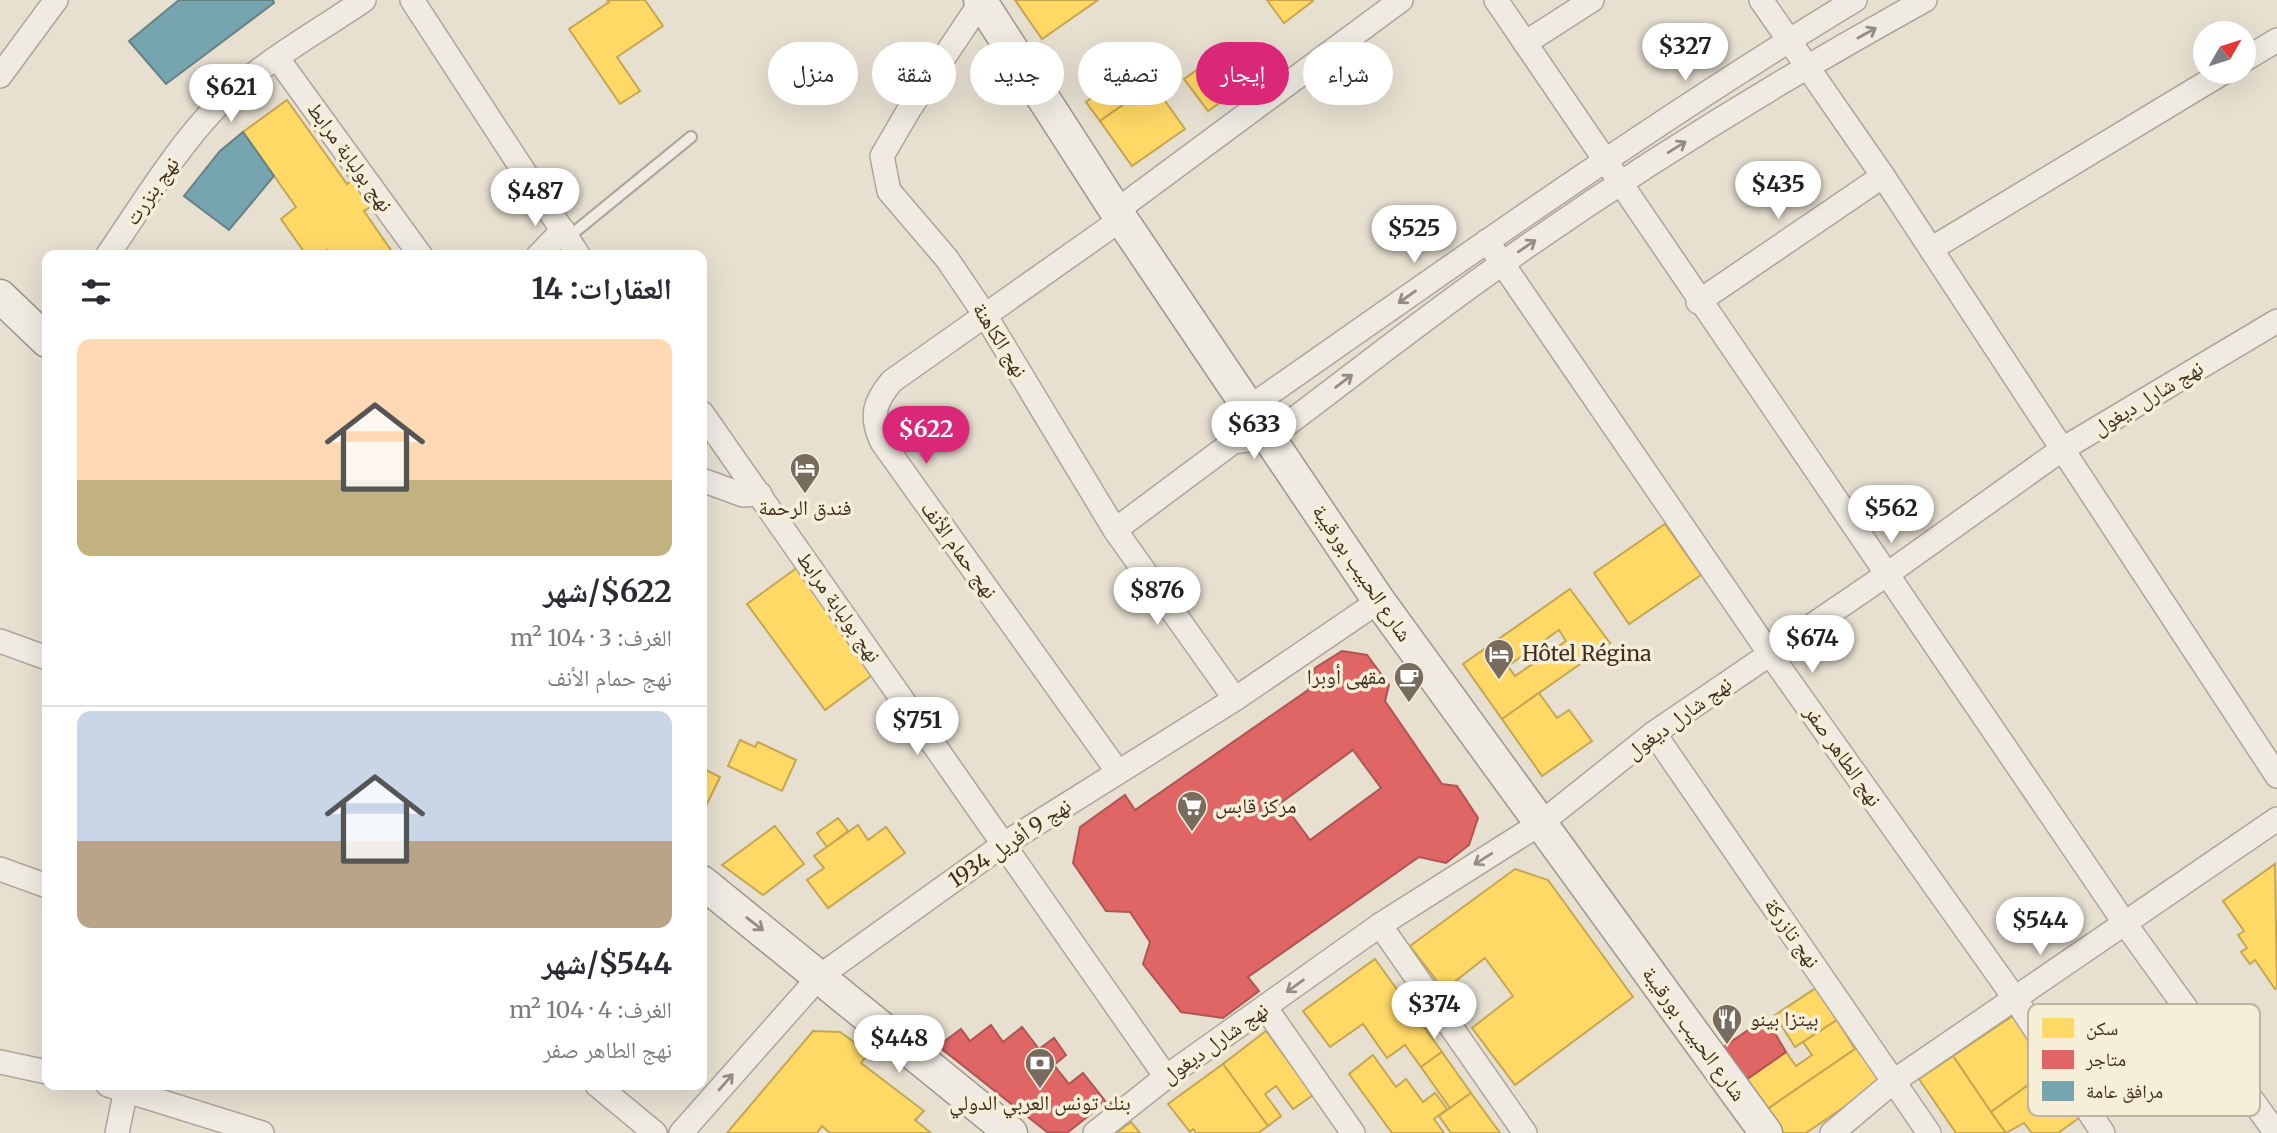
<!DOCTYPE html>
<html lang="ar">
<meta charset="utf-8">
<style>
:root{--surface:#fff;--page:#f2f2f3;--text:#2b2b33;--muted:#7c7c81;--line:#e1e1e2;--accent:#db2777}
body{margin:0;font-family:Merriweather,"Noto Naskh Arabic",serif;background:var(--page);color:var(--text);direction:rtl;height:100vh;display:flex;flex-direction:column;font-size:26px;white-space:nowrap}
*{box-sizing:border-box;margin:0}
p{font-size:23px;color:var(--muted)}
.icon{flex:none;width:38px;height:38px;fill:none;stroke:currentColor;stroke-width:2;stroke-linecap:round;stroke-linejoin:round}
.map{position:relative;flex:1;overflow:hidden;direction:ltr}
.sheet{position:absolute;left:42px;top:250px;width:665px;height:840px;display:flex;flex-direction:column;background:var(--surface);border-radius:14px;box-shadow:0 7px 28px #0002;direction:rtl}
.sheet>*{flex:none}
.hud{position:absolute;left:728px;top:42px;width:665px;height:63px;direction:rtl;display:flex;gap:14px}
.needle{width:46px;rotate:51deg}
.tools{position:absolute;left:2193px;top:21px;display:grid;gap:14px}
.tools a{display:grid;place-items:center;width:63px;height:63px;border-radius:50%;background:var(--surface);box-shadow:0 7px 28px #0002;font-size:35px}
.price{position:absolute;translate:-50% -60px;padding:0 16px;border-radius:24px;background:#fff;color:#222;font-size:23px;line-height:46px;filter:drop-shadow(0 2px 4px #0008)}
.price::after{content:'';position:absolute;left:50%;top:42px;width:21px;height:16px;margin-left:-10px;background:inherit;clip-path:polygon(0 0,100% 0,50% 100%)}
.price.active{background:var(--accent);color:#fff}
ul{padding:0;list-style:none}
li{display:grid;align-content:center;gap:14px;height:371px;padding:0 35px}
li+li{border-top:2px solid var(--line)}
li span{display:grid;place-items:center;height:217px;border-radius:14px;color:#555}
li>.icon{margin-inline-start:auto}
span .icon{width:126px;height:126px;fill:#fffc;stroke-width:1}
li b{font-size:30px}
h2{display:flex;justify-content:space-between;align-items:center;height:84px;padding:0 35px;font-size:30px}
.chip{padding:0 24px;border-radius:32px;background:var(--surface);box-shadow:0 7px 28px #0002;font-size:24px;line-height:63px}
.chip.active{background:var(--accent);color:#fff}
.map>svg:first-child{display:block}
</style>
<div class="map">
<svg width="2277" height="1133" viewBox="0 0 2277 1133">
<rect width="100%" height="100%" fill="#e7e0d1"/>
<g fill="#ffd966" stroke="#c5a651" stroke-width="2" fill-rule="evenodd">
<polygon points="607,0 645,0 663,26 617,57 640,91 620,104 569,29 609,2"/>
<polygon points="1015,0 1098,0 1042,39"/>
<polygon points="1267,0 1312,0 1313,1 1284,23"/>
<polygon points="1211,60 1235,92 1208,111 1184,79"/>
<polygon points="1124,75 1138,94 1100,121 1086,102"/>
<polygon points="1153,84 1185,129 1132,166 1100,121"/>
<polygon points="287,100 347,184 354,179 373,205 364,211 395,256 330,256 327,250 319,256 307,256 281,219 296,207 243,132"/>
<polygon points="1665,524 1701,575 1629,624 1594,573"/>
<polygon points="798,567 875,673 825,710 747,604"/>
<path d="M1570,589L1610,643L1502,719L1463,664ZM1559,630L1566,641L1515,676L1508,666Z"/>
<polygon points="1539,693 1557,718 1569,710 1592,741 1542,776 1502,719"/>
<polygon points="740,740 755,747 758,742 796,760 782,791 728,766"/>
<polygon points="702,768 720,777 707,804 702,801"/>
<polygon points="838,818 848,831 827,847 817,833"/>
<polygon points="858,825 868,840 886,827 905,853 828,908 807,880 824,868 814,856"/>
<polygon points="775,826 804,864 763,895 722,865"/>
<polygon points="2275,864 2277,988 2275,989 2255,960 2250,964 2241,952 2247,948 2238,935 2244,931 2223,901"/>
<polygon points="1515,869 1548,880 1633,997 1515,1085 1472,1028 1513,996 1485,958 1444,990 1410,946"/>
<polygon points="1375,959 1442,1052 1421,1067 1405,1045 1387,1058 1363,1024 1330,1047 1303,1011"/>
<polygon points="1816,988 1837,1020 1795,1047 1775,1015"/>
<polygon points="2017,1013 2053,1067 1991,1112 1953,1056"/>
<polygon points="1837,1020 1855,1049 1747,1123 1727,1093 1786,1052 1796,1066 1812,1055 1803,1042"/>
<polygon points="813,1031 840,1032 869,1053 861,1063 924,1111 915,1120 931,1133 830,1133 822,1126 817,1133 727,1133"/>
<polygon points="1266,1031 1313,1095 1293,1109 1276,1086 1265,1094 1281,1116 1268,1126 1223,1064"/>
<polygon points="1861,1045 1885,1079 1806,1133 1754,1133 1747,1123"/>
<polygon points="1442,1052 1471,1093 1450,1108 1421,1067"/>
<polygon points="1373,1055 1396,1087 1406,1079 1423,1102 1435,1093 1447,1109 1434,1119 1444,1133 1392,1133 1349,1074"/>
<polygon points="1953,1056 1991,1112 2006,1133 1956,1133 1919,1079"/>
<polygon points="1223,1064 1268,1126 1258,1133 1196,1133 1193,1129 1190,1132 1168,1104"/>
<polygon points="2053,1067 2086,1113 2058,1133 2032,1133 2024,1123 2006,1133 1991,1112"/>
<polygon points="1471,1093 1500,1133 1451,1133 1439,1116"/>
<polygon points="1131,1122 1140,1133 1116,1133"/>
</g>
<g fill="#e06666" stroke="#af5551" stroke-width="2" fill-rule="evenodd">
<path d="M1342,651L1367,655L1389,685L1385,701L1442,784L1457,786L1478,818L1469,845L1446,863L1419,857L1248,977L1259,991L1223,1018L1181,1012L1143,964L1150,942L1130,912L1106,911L1073,863L1080,827L1125,795L1135,810L1308,690L1315,668ZM1353,750L1381,788L1310,840L1282,802Z"/>
<polygon points="1766,1018 1786,1052 1727,1093 1704,1060"/>
<polygon points="991,1025 1003,1042 1022,1027 1039,1049 1054,1038 1066,1055 1054,1065 1069,1084 1083,1073 1106,1102 1067,1133 1047,1132 938,1046 961,1029 970,1041"/>
</g>
<g fill="#76a5af" stroke="#658184" stroke-width="2">
<polygon points="179,0 273,0 274,3 166,84 129,41"/>
<polygon points="243,132 274,176 229,230 184,196 220,151"/>
</g>
<g fill="none" stroke-linecap="round" stroke-linejoin="round">
<g stroke="#ada599" stroke-width="14">
<polyline id="lane" points="566,239 691,137"/>
</g>
<g stroke="#ada599" stroke-width="26">
<g id="street">
<polyline points="412,0 579,256"/>
<polyline points="1496,0 2126,925 2276,1133"/>
<polyline points="1761,0 1883,176 2277,776"/>
<polyline points="981,2 910,108 882,156 889,191 947,259 985,315 1115,530 1235,699"/>
<polyline points="1525,43 1592,0"/>
<polyline points="278,59 421,256"/>
<polyline points="2244,60 2277,40"/>
<polyline points="0,76 56,0"/>
<polyline points="1116,211 1401,0"/>
<polyline points="1487,241 1770,654 2016,1000 2103,1133"/>
<polyline points="1931,249 2224,72"/>
<path d="M107,256C142,205 175,150 217,106C259,64 316,33 364,0"/>
<polyline points="538,256 563,230"/>
<polyline points="1698,302 1883,176"/>
<polyline points="702,413 1166,1077"/>
<path d="M1243,420L1250,407C1449,268 1647,126 1855,0"/>
<polyline points="702,480 743,495 760,494"/>
<path d="M1115,530L1233,442L1270,437C1348,379 1424,318 1503,263C1639,167 1780,80 1925,0"/>
<polyline points="0,641 47,658"/>
<polyline points="1654,733 1929,1133"/>
<path d="M1118,772L882,442C870,417 874,402 892,381L1123,218"/>
<polyline points="0,869 47,886"/>
<polyline points="1380,925 1525,1133"/>
<polyline points="1265,1007 1353,1133"/>
<polyline points="0,1062 47,1072"/>
<polyline points="108,1085 262,1133"/>
<polyline points="597,1085 655,1133"/>
<polyline points="117,1133 127,1085"/>
<polyline points="681,1133 820,976 1004,844 1235,699 1379,601"/>
<polyline points="1095,1133 1166,1077 1380,925 1541,823 1654,733 1886,575 2061,450 2277,321"/>
<polyline points="1832,1133 1894,1081 2277,819"/>
</g>
</g>
<g stroke="#9c958a" stroke-width="35">
<g id="secondary">
<polyline points="980,0 1116,211 1379,601 1766,1133"/>
<polyline points="0,296 47,341"/>
<polyline points="702,882 1011,1133"/>
</g>
</g>
<use href="#lane" stroke="#efebe3" stroke-width="10"/>
<use href="#street" stroke="#efebe3" stroke-width="23"/>
<use href="#secondary" stroke="#efebe3" stroke-width="32"/>
</g>
<defs><path id="oneway-shaft" d="M-6 0H5M1.5-3L5.5 0L1.5 3" fill="none" stroke-width="1.6" stroke-linecap="round" stroke-linejoin="round" transform="scale(1.75)"/></defs>
<g stroke="#968c82">
<use href="#oneway-shaft" transform="translate(1867 33) rotate(-29)"/>
<use href="#oneway-shaft" transform="translate(1677 147) rotate(-32)"/>
<use href="#oneway-shaft" transform="translate(1527 246) rotate(-34)"/>
<use href="#oneway-shaft" transform="translate(1407 297) rotate(145)"/>
<use href="#oneway-shaft" transform="translate(1344 381) rotate(-37)"/>
<use href="#oneway-shaft" transform="translate(1483 859) rotate(148)"/>
<use href="#oneway-shaft" transform="translate(755 924) rotate(38)"/>
<use href="#oneway-shaft" transform="translate(1295 986) rotate(144)"/>
<use href="#oneway-shaft" transform="translate(726 1082) rotate(-49)"/>
</g>
<defs>
<g id="hotel-pin" transform="scale(1.575)"><path d="M0 17L-7.5 6A9.5 9.5 0 1 1 7.5 6Z" fill="#786c5e" stroke="#f7eed8"/><path d="M-6-4.5h1.5V1H6V5H4.5V3h-9V5H-6ZM-4 0a1.8 1.8 0 1 1 3.6 0ZM.5 0V-2.5h3Q6-2.5 6 0Z" fill="#fff"/></g>
<g id="cafe-pin" transform="scale(1.575)"><path d="M0 17L-7.5 6A9.5 9.5 0 1 1 7.5 6Z" fill="#786c5e" stroke="#f7eed8"/><path d="M-5.5-4.5H6V0H3Q3 3.5 0 3.5H-2.5Q-5.5 3.5-5.5 0ZM3-3.2v2h1.7v-2ZM-6 4.5H4V6H-6Z" fill="#fff"/></g>
<g id="supermarket-pin" transform="scale(1.575)"><path d="M0 17L-7.5 6A9.5 9.5 0 1 1 7.5 6Z" fill="#786c5e" stroke="#f7eed8"/><path d="M-6-5.5h2.5l.6 2H6L4.5 2H-2.5L-4.4-4H-6ZM-1.5 3.2a1.3 1.3 0 1 0 .1 0ZM3 3.2a1.3 1.3 0 1 0 .1 0Z" fill="#fff"/></g>
<g id="restaurant-pin" transform="scale(1.575)"><path d="M0 17L-7.5 6A9.5 9.5 0 1 1 7.5 6Z" fill="#786c5e" stroke="#f7eed8"/><path d="M-5-6h1v4h1v-4h1v4h1v-4h1v5L-1.5 .5V6h-2V.5L-5-1ZM5-6V6H3V1.5H1.5Q1.5-4 5-6Z" fill="#fff"/></g>
<g id="bank-pin" transform="scale(1.575)"><path d="M0 17L-7.5 6A9.5 9.5 0 1 1 7.5 6Z" fill="#786c5e" stroke="#f7eed8"/><path d="M-6-4H6V4H-6ZM0-2.3a2.3 2.3 0 1 0 0 4.6a2.3 2.3 0 1 0 0-4.6Z" fill="#fff"/></g>
</defs>
<g fill-rule="evenodd">
<use href="#hotel-pin" x="805" y="468"/>
<use href="#hotel-pin" x="1499" y="654"/>
<use href="#cafe-pin" x="1409" y="677"/>
<use href="#supermarket-pin" x="1192" y="806"/>
<use href="#restaurant-pin" x="1727" y="1019"/>
<use href="#bank-pin" x="1040" y="1063"/>
</g>
<g text-anchor="middle" stroke-width="7" stroke-linejoin="round" paint-order="stroke">
<g font-size="21" fill="#3d2e20" stroke="#f7eed8">
<text transform="translate(350 157) rotate(54)" y="7">نهج بولبابة مرابط</text>
<text transform="translate(152 191) rotate(-55)" y="7">نهج بنزرت</text>
<text transform="translate(1000 340) rotate(58)" y="7">نهج الكاهنة</text>
<text transform="translate(2148 398) rotate(-31)" y="7">نهج شارل ديغول</text>
<text transform="translate(959 550) rotate(54)" y="7">نهج حمام الأنف</text>
<text transform="translate(1362 573) rotate(56)" y="7">شارع الحبيب بورقيبة</text>
<text transform="translate(839 607) rotate(55)" y="7">نهج بولبابة مرابط</text>
<text transform="translate(1679 718) rotate(-36)" y="7">نهج شارل ديغول</text>
<text transform="translate(1843 756) rotate(55)" y="7">نهج الطاهر صفر</text>
<text transform="translate(1010 843) rotate(-34)" y="7">نهج 9 أفريل 1934</text>
<text transform="translate(1792 933) rotate(55)" y="7">نهج تازركة</text>
<text transform="translate(1694 1034) rotate(54)" y="7">شارع الحبيب بورقيبة</text>
<text transform="translate(1215 1043) rotate(-35)" y="7">نهج شارل ديغول</text>
</g>
<g font-size="21" fill="#3d2e20" stroke="#f7eed8" text-anchor="start">
<text x="805" y="515" text-anchor="middle">فندق الرحمة</text>
<text x="1522" y="661">Hôtel Régina</text>
<text x="1386" y="684" text-anchor="end">مقهى أوبرا</text>
<text x="1215" y="813">مركز قابس</text>
<text x="1750" y="1026">بيتزا بينو</text>
<text x="1040" y="1110" text-anchor="middle">بنك تونس العربي الدولي</text>
</g>
</g>
<rect x="2028" y="1004" width="232" height="112" rx="10" fill="#f7eed8" stroke="#bfb4a1" stroke-width="2"/>
<rect x="2042" y="1018" width="32" height="20" fill="#ffd966"/>
<rect x="2042" y="1050" width="32" height="19" fill="#e06666"/>
<rect x="2042" y="1081" width="32" height="20" fill="#76a5af"/>
<g font-size="19" fill="#3d2e20">
<text x="2086" y="1035">سكن</text>
<text x="2086" y="1066">متاجر</text>
<text x="2086" y="1098">مرافق عامة</text>
</g>
</svg>
<div class="tools">
<a><svg class="needle" viewBox="-14 -14 28 28"><path d="M0-13l5 13h-10z" fill="#e53935"/><path d="M0 13l5-13h-10z" fill="#7c7c81"/></svg></a>
</div>
<b class="price" style="left:1685px;top:83px">$327</b>
<b class="price" style="left:231px;top:124px">$621</b>
<b class="price" style="left:1778px;top:221px">$435</b>
<b class="price" style="left:535px;top:228px">$487</b>
<b class="price" style="left:1414px;top:265px">$525</b>
<b class="price" style="left:1254px;top:461px">$633</b>
<b class="price active" style="left:926px;top:466px">$622</b>
<b class="price" style="left:1891px;top:545px">$562</b>
<b class="price" style="left:1157px;top:627px">$876</b>
<b class="price" style="left:1812px;top:675px">$674</b>
<b class="price" style="left:917px;top:757px">$751</b>
<b class="price" style="left:2040px;top:957px">$544</b>
<b class="price" style="left:1434px;top:1041px">$374</b>
<b class="price" style="left:899px;top:1075px">$448</b>
<div class="hud">
<a class="chip">شراء</a>
<a class="chip active">إيجار</a>
<a class="chip">تصفية</a>
<a class="chip">جديد</a>
<a class="chip">شقة</a>
<a class="chip">منزل</a>
</div>
<section class="sheet">
<h2>العقارات: 14<svg class="icon" aria-label="filters" viewBox="0 0 24 24"><path d="M4 7h16M4 17h16"/><circle cx="9" cy="7" r="2"/><circle cx="15" cy="17" r="2"/></svg></h2>
<ul>
<li><span style="background:linear-gradient(#ffd9b3 65%,#c2b280 0)"><svg class="icon" aria-label="home" viewBox="0 0 24 24"><path d="M3 11l9-7 9 7M6 9v11h12V9"/></svg></span><div><b>$622/شهر</b><p>الغرف: 3 · 104 m²</p><p>نهج حمام الأنف</p></div></li>
<li><span style="background:linear-gradient(#c9d6e8 60%,#b9a48a 0)"><svg class="icon" aria-label="home" viewBox="0 0 24 24"><path d="M3 11l9-7 9 7M6 9v11h12V9"/></svg></span><div><b>$544/شهر</b><p>الغرف: 4 · 104 m²</p><p>نهج الطاهر صفر</p></div></li>
</ul>
</section>
</div>
